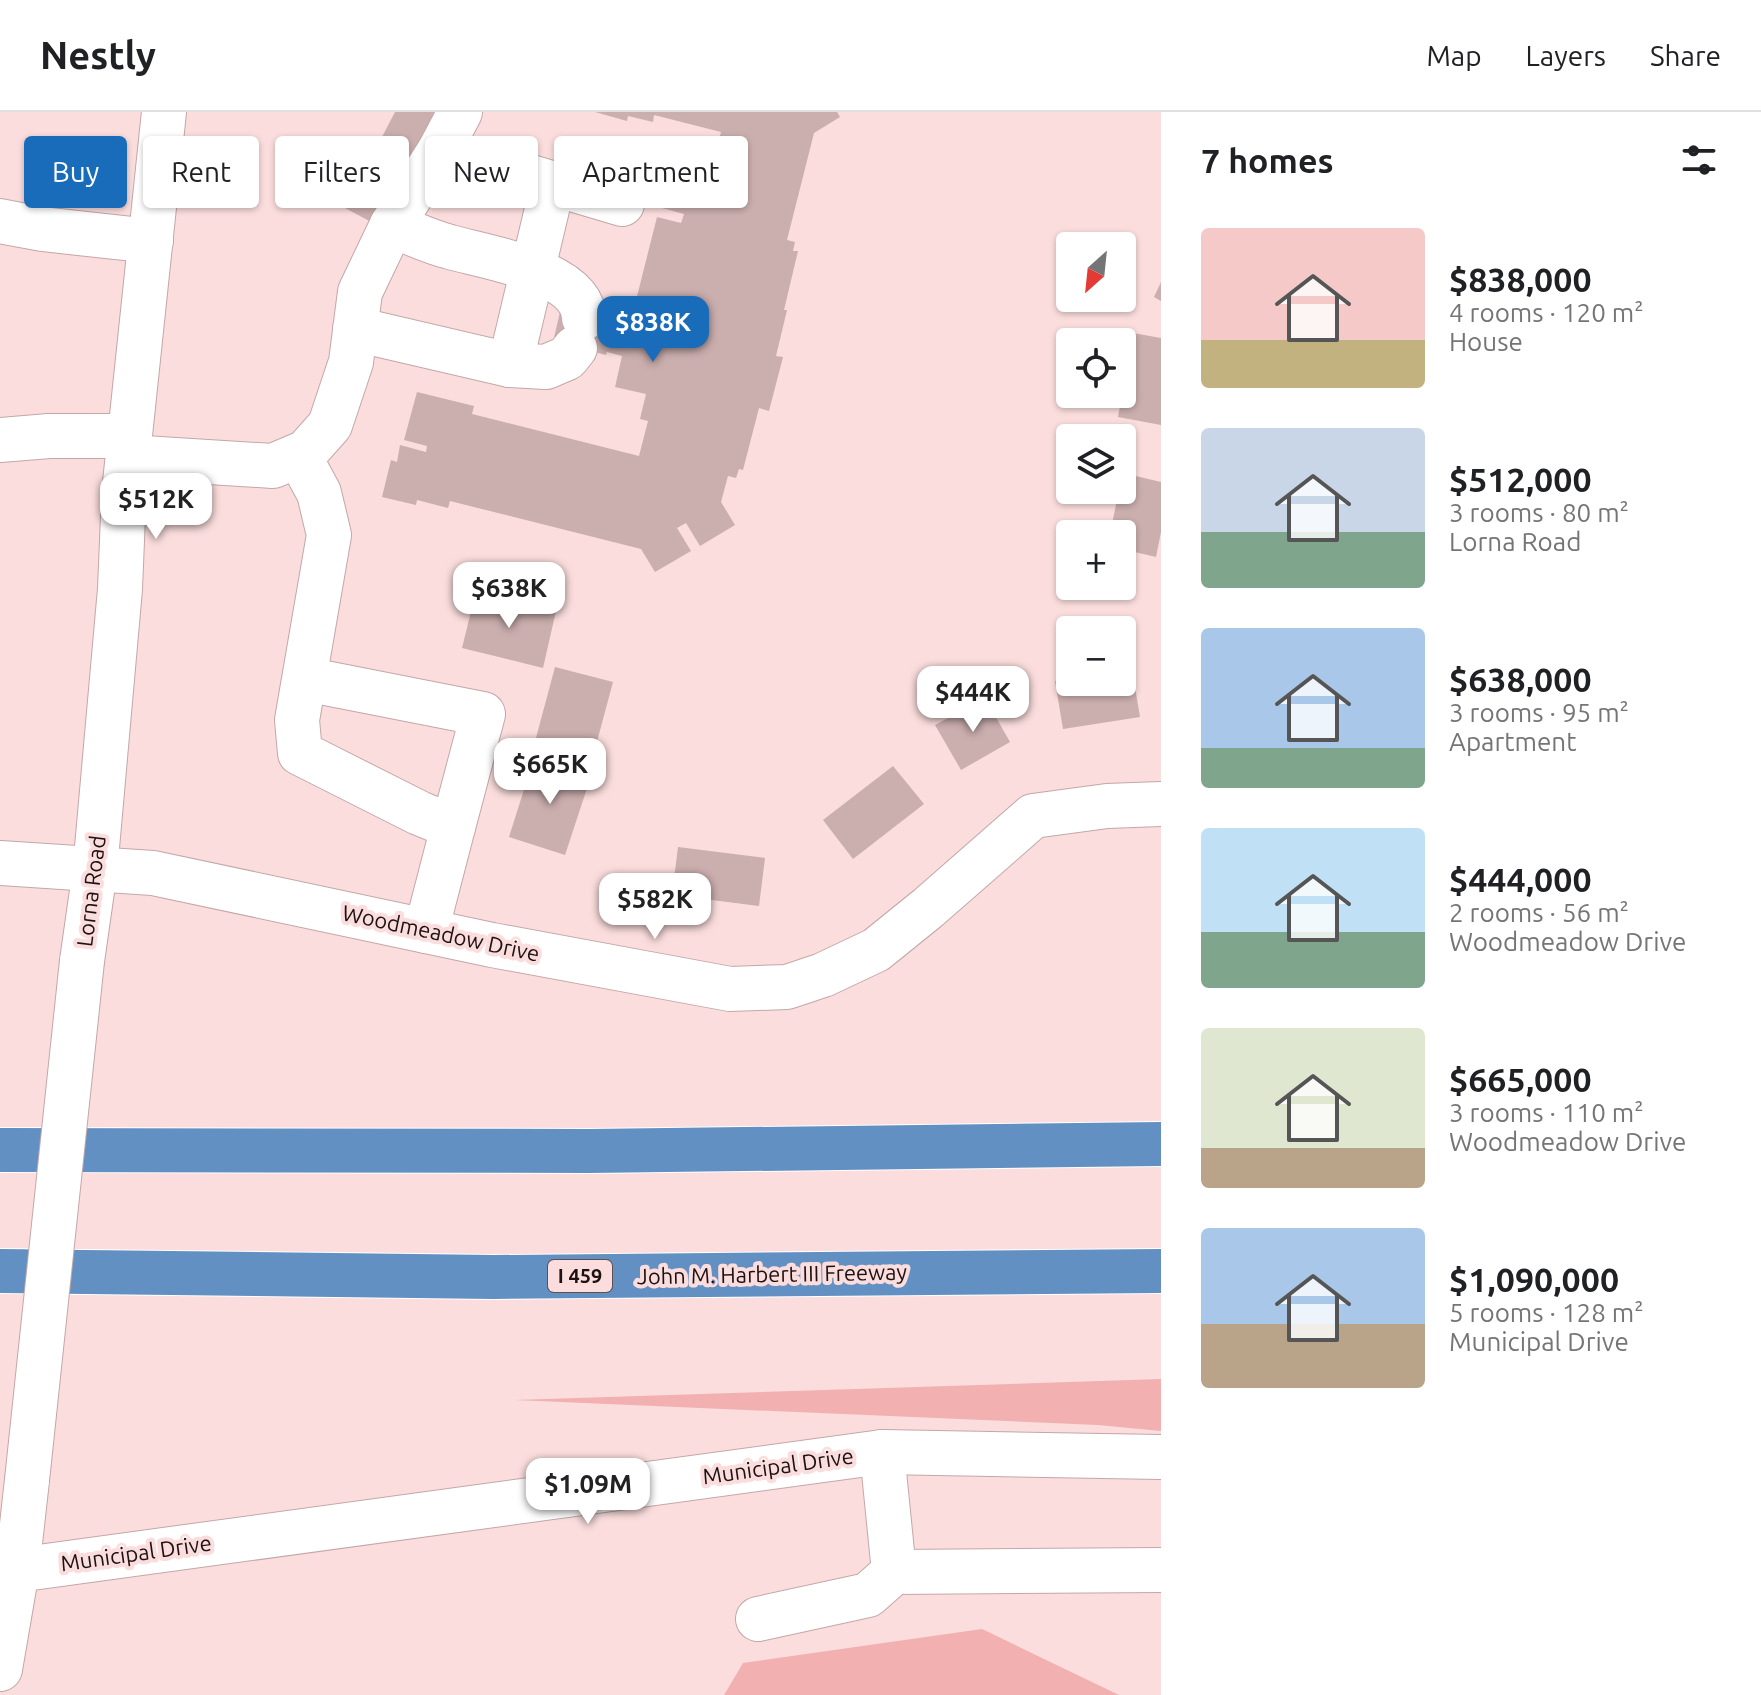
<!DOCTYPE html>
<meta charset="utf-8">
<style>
:root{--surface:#fff;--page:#f2f2f2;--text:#202124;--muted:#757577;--line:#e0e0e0;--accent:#196cba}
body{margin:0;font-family:Ubuntu,sans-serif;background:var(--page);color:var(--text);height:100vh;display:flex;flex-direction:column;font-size:30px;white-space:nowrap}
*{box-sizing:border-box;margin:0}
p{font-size:26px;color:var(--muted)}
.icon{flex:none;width:44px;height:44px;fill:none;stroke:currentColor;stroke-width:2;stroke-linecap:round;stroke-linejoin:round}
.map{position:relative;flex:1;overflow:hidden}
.sheet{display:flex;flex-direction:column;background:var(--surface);width:600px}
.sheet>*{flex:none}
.hud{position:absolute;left:24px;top:24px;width:760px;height:72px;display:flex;gap:16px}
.needle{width:52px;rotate:207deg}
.tools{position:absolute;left:1056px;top:120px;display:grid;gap:16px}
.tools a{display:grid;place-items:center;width:80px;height:80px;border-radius:8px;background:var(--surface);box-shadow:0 2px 6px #0004;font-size:40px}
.price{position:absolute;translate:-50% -68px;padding:0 18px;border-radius:16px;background:#fff;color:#222;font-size:26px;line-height:52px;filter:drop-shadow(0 2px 4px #0008)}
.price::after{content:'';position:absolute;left:50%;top:48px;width:24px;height:18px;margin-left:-12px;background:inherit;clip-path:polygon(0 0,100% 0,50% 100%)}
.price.on{background:var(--accent);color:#fff}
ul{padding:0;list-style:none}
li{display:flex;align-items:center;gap:24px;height:200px;padding:0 40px}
li span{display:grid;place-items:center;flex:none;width:224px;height:160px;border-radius:8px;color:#555}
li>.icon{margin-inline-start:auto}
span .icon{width:96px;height:96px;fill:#fffc;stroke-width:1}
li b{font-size:34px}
h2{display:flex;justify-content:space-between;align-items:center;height:96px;padding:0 40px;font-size:34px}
.pill{padding:0 28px;border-radius:8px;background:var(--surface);box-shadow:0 2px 6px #0004;font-size:28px;line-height:72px}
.pill.on{background:var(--accent);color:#fff}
header{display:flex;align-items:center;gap:48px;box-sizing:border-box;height:112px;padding:0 40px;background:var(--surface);border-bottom:2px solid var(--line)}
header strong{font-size:38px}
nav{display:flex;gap:44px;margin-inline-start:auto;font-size:28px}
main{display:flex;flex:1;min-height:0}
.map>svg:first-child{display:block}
</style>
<header>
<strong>Nestly</strong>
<nav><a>Map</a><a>Layers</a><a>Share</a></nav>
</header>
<main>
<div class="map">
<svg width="1161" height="1583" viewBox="0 0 1161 1583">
<rect width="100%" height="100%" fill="#fbdddd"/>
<g fill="#f2b0b0">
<polygon points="1161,1267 1161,1319 1098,1313 515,1288"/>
<polygon points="982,1517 1119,1583 724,1583 743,1551"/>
</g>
<g fill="#cbaeae">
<polygon points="395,0 437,0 404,65 370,48"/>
<polygon points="595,0 837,0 840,5 814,21 787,128 795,130 793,139 798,139 784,198 787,198 776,244 783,245 769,299 759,296 743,358 739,357 736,366 728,364 721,390 735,413 700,434 686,411 677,416 691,439 655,460 641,437 450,389 448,396 417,388 416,393 382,385 391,348 397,350 400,333 426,340 427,334 404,328 417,280 474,294 472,302 639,344 648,309 640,307 646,282 615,275 622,244 607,240 606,243 553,230 560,200 614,213 613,216 628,220 657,105 681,111 684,102 662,96 668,69 698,77 703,56 711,58 721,20 654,3 653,10 628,4 627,9"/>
<polygon points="357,72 386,87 373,111 345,96"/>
<polygon points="1161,170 1161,189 1154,185"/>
<polygon points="1133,221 1161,226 1161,313 1118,305"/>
<polygon points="1123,361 1161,370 1161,420 1156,445 1122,437 1122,422 1110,422 1119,378 1122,378"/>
<polygon points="476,479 556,499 543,556 462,536"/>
<polygon points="555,555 613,570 591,652 533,637"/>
<polygon points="1132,557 1140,605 1063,617 1055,569 1070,567 1070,570 1122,570 1122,558"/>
<polygon points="985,586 1010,630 961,658 935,613"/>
<polygon points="534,646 591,664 565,743 509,725"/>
<polygon points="893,654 924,692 853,747 823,708"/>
<polygon points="678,735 765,746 759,794 672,783"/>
</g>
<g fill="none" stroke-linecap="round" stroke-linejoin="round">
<g stroke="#c4a7a7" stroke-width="46">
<g id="minor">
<polyline points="440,38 622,92"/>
<polyline points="0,109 42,117 151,129"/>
<path d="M392,113C411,121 430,130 450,135C485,145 583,159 584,206"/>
<polyline points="355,217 510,253 546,255 567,246 575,236"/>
<polyline points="510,253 553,72"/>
<polyline points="0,328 49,324 130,324"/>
<polyline points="299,344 319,381 329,423 297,608 300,641 419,701 453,715 426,819"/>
<polyline points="128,345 273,354 306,340 330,313 351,250 360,180 392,113 440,38 460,0"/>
<polyline points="305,567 483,602 453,715"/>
<polyline points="0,751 153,761 492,833 730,877 787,875 823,863 876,838 928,796 1033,704 1107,694 1161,692"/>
<polyline points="82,849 95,758 120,477 124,380 164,0"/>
<polyline points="17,1458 882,1340 1161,1345"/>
<polyline points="894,1460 1161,1458"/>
<polyline points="758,1507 868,1483 894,1460 882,1340"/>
<polyline points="0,1557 17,1458 27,1368"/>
</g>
</g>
<g stroke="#fff" stroke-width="46">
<g id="highway">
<polyline points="0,1038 589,1039 1161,1032"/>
<polyline points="0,1159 494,1165 1161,1159"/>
</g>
</g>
<use href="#minor" stroke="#fff" stroke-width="44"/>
<use href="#highway" stroke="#6290c2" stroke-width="44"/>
<g stroke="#c4a7a7" stroke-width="46" stroke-linecap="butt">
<polyline id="minor-bridge" points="27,1368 82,849"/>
</g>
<use href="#minor-bridge" stroke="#fff" stroke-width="44"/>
</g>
<g text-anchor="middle" stroke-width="8" stroke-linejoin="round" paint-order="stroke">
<rect fill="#fbdddd" stroke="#604f4f" stroke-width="2" x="548" y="1148" width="64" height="32" rx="6"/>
<g font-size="20" font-weight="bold" fill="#1d1212">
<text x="580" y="1171">I 459</text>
</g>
<g font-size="22" fill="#1d1212" stroke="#fbdddd">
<text transform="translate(91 779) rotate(-83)" y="8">Lorna Road</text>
<text transform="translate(441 821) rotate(12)" y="8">Woodmeadow Drive</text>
<text transform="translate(772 1162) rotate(-1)" y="8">John M. Harbert III Freeway</text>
<text transform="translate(778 1354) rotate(-8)" y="8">Municipal Drive</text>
<text transform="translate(136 1441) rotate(-8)" y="8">Municipal Drive</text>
</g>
</g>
</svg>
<div class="tools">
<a><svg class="needle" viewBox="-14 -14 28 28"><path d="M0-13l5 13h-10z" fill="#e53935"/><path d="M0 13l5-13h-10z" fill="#757577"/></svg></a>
<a><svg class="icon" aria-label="locate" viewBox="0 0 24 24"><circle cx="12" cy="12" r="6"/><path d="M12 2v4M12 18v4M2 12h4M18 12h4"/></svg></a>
<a><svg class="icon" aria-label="layers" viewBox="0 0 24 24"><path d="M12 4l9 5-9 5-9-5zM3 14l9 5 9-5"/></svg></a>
<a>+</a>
<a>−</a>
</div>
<b class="price on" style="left:653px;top:252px">$838K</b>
<b class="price" style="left:156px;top:429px">$512K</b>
<b class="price" style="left:509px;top:518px">$638K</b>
<b class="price" style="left:973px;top:622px">$444K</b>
<b class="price" style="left:550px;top:694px">$665K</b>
<b class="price" style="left:655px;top:829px">$582K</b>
<b class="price" style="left:588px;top:1414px">$1.09M</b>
<div class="hud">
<a class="pill on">Buy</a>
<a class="pill">Rent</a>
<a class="pill">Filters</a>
<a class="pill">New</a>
<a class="pill">Apartment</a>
</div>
</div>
<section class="sheet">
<h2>7 homes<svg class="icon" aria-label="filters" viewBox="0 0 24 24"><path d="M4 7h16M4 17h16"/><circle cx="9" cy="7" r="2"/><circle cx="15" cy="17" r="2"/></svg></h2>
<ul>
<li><span style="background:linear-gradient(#f6c9c9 70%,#c2b280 0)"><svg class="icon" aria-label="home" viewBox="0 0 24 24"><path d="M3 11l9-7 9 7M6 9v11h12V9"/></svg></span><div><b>$838,000</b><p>4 rooms · 120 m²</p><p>House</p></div></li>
<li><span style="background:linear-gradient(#c9d6e8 65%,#7fa58c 0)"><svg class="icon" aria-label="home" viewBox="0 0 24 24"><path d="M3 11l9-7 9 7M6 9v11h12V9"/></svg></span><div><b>$512,000</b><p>3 rooms · 80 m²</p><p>Lorna Road</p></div></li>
<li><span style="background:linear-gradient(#a9c7e8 75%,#7fa58c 0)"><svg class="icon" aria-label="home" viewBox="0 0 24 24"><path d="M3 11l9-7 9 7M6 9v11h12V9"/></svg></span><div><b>$638,000</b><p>3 rooms · 95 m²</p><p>Apartment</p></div></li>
<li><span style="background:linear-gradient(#bfe0f5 65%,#7fa58c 0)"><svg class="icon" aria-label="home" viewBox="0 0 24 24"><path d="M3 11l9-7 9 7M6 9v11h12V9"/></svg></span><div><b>$444,000</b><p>2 rooms · 56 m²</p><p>Woodmeadow Drive</p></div></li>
<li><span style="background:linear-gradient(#dfe7d0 75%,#b9a48a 0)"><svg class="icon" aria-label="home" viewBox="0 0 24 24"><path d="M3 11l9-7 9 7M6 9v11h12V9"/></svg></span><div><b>$665,000</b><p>3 rooms · 110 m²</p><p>Woodmeadow Drive</p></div></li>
<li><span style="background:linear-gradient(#a9c7e8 60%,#b9a48a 0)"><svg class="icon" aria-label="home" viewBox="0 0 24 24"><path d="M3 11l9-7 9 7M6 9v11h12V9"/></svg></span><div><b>$1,090,000</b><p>5 rooms · 128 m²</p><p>Municipal Drive</p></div></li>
</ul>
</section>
</main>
